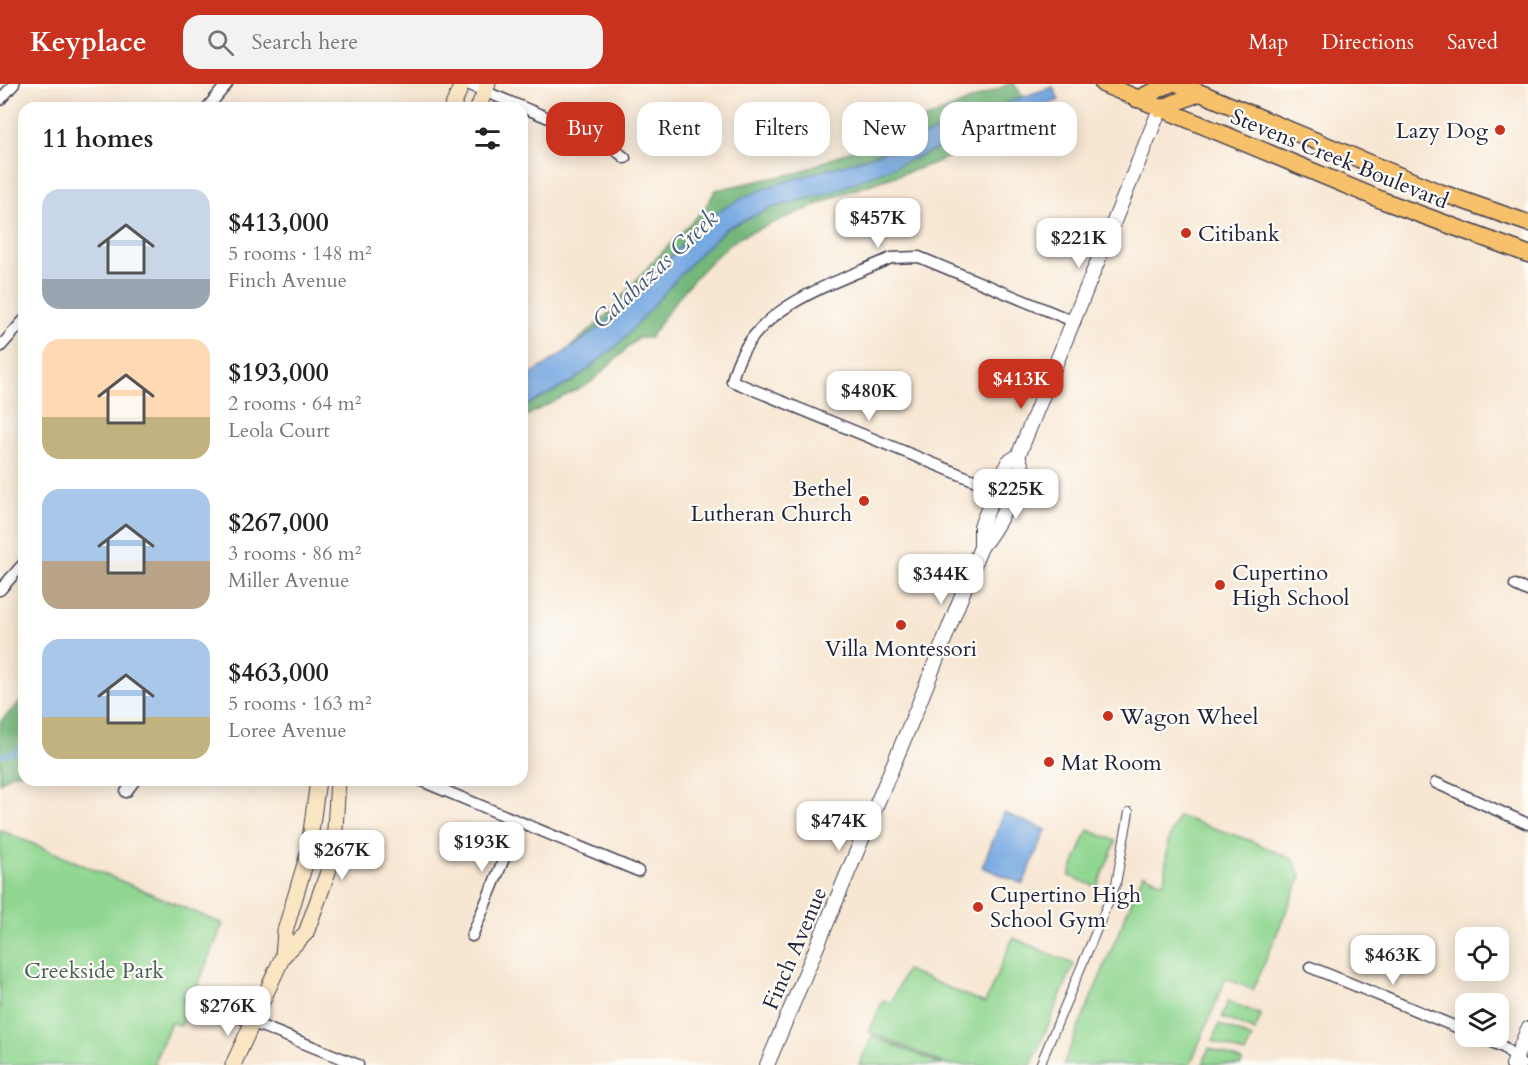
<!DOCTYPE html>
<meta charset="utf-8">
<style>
:root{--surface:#fff;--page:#f2f2f2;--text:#222;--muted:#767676;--accent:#c8321e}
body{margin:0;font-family:Cardo,serif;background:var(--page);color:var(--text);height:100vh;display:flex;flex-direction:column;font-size:22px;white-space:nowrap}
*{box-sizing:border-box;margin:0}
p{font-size:20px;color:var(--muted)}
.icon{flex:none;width:33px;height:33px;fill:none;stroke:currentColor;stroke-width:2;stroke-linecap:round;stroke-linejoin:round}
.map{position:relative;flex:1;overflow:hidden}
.drawer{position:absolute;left:18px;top:18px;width:510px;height:684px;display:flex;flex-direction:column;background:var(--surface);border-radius:18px;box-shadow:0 3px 15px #0003}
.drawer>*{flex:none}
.top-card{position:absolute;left:546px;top:18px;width:570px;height:54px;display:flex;gap:12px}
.controls{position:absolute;left:1455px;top:843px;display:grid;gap:12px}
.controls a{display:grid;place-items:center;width:54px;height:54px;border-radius:12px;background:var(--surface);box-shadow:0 3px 15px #0003;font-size:30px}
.price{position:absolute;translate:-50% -51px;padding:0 14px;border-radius:12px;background:#fff;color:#222;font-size:20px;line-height:39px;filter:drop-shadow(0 2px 3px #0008)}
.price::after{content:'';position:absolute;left:50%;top:36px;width:18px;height:14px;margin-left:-9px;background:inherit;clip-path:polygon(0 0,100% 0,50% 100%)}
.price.active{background:var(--accent);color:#fff}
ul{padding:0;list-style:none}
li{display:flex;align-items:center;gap:18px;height:150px;padding:0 24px}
li span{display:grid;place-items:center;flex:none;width:168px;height:120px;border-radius:18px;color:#555}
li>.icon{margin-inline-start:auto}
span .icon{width:72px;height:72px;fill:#fffc;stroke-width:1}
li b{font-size:26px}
h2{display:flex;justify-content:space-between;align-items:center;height:72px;padding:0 24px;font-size:26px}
.chip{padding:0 21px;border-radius:18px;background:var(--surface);box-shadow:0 3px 15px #0003;font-size:21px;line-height:54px}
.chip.active{background:var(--accent);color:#fff}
header{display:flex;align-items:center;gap:36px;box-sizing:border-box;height:84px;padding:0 30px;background:var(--accent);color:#fff}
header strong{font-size:28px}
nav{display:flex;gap:33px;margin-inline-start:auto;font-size:21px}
.search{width:420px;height:54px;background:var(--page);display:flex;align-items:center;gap:15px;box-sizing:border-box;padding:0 21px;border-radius:18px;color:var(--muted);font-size:22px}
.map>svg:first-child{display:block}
</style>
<header>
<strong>Keyplace</strong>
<div class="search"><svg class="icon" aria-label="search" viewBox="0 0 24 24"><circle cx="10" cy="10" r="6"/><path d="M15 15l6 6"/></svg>Search here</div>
<nav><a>Map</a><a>Directions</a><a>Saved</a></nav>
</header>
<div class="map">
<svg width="1528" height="981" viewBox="0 0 1528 981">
<rect width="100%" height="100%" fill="#fdfcf7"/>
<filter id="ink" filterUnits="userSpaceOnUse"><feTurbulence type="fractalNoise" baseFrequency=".0167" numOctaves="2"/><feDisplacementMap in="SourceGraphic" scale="12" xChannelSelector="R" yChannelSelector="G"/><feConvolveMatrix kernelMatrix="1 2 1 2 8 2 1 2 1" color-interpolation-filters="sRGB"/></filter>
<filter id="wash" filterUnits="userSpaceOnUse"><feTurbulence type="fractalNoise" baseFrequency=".008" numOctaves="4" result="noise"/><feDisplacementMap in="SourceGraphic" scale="24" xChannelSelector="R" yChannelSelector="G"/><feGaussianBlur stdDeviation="1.35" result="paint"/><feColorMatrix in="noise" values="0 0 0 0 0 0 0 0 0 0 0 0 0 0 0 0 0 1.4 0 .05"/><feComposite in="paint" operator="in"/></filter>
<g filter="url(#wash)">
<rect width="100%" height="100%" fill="#f7e6d2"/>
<g fill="#90d690" stroke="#597c66" stroke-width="1.5">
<polygon points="1178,732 1249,756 1294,776 1301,792 1253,906 1226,894 1190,981 1063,981 1143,790 1164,799 1168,757"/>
<polygon points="0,746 223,840 181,942 171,938 154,979 157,981 0,981"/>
<polygon points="1088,746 1116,757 1097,803 1069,792"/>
<polygon points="1013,854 1074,880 1031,981 947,981 869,948 883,916 891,919 906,886 985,919"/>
<polygon points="1228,917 1261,931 1255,947 1222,933"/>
<polygon points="1219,940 1252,954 1245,970 1213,957"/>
<polygon points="872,952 943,981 859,981"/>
<polygon points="1209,964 1242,977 1241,981 1203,980"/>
</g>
<g fill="#74b77a" stroke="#4b6c5a" stroke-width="1.5">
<path d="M1009,0H1014L1039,37L929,81L844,109L738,154C702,181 674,216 650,254H638L590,299L522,334V301L529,299L605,233L646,185L705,124L716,106L800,88Z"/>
<polygon points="24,614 24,688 11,690 0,699 0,638"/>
</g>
<g fill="#76a8e1" stroke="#4c658e" stroke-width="1.5">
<path d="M1053,3L1059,16L831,108L769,125L727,144L699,170L620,259L573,297L522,324V296C559,272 596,249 628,219C658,191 681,156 714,131C759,98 819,91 871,72C933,50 990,22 1053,3Z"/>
<polygon points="1004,729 1046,746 1023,800 982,783"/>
</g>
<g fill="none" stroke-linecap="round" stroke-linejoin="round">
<polyline stroke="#76a8e1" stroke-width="4" points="0,672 15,668 24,660"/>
</g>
</g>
<g filter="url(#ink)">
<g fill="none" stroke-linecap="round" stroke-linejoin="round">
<g stroke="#423f52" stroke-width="10">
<polyline id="pedestrian" points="1040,981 1116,800 1129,728"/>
</g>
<g stroke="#423f52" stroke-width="13">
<g id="minor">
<polyline points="467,0 606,58 625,74"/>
<polyline points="0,16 14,0"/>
<polyline points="207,24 227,0"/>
<polyline points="0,263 24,236"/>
<path d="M1010,411L732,297C748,223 829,202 891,174L919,173L1075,238"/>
<polyline points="1515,501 1528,507"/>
<polyline points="0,506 24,479"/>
<polyline points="419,696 638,787"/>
<polyline points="1436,699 1528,740"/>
<polyline points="126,708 135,696"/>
<polyline points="472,852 519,738"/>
<polyline points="1310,883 1466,947"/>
<polyline points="194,915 358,981"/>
<polyline points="1479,952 1505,964 1522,981"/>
</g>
</g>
<g stroke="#423f52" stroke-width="16">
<g id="tertiary">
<polyline points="981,463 981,442 1008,378 1018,372 1160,25"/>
<path d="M767,981L918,622L981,463C1000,441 1012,411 1022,383L1018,372"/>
<polyline points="1513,981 1528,945"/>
</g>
</g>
<g stroke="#423f52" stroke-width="17">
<g id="secondary">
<polyline points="452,24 462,0"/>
<polyline points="478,24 488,0"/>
<polyline points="283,872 306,849 328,788 334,761 338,696"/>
<polyline points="233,981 283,872 285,847 308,770 318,696"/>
</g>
</g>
<g stroke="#423f52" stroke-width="19">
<g id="primary">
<polyline points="1103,0 1384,117 1528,170"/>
<polyline points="1179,0 1436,107 1528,139"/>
<polyline points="1137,15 1170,0"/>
<polyline points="1160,25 1199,9"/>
</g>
</g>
<use href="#pedestrian" stroke="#fff" stroke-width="8"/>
<use href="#minor" stroke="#fff" stroke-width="10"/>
<use href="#tertiary" stroke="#fff" stroke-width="14"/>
<use href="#secondary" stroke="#fbe6c4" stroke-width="15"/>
<use href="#primary" stroke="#f6c16b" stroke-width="16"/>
</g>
</g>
<g fill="#c8321e" stroke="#fdfcf7" stroke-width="2">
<circle cx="1500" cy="46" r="6"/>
<circle cx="1186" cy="149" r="6"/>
<circle cx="864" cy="417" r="6"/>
<circle cx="1220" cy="501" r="6"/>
<circle cx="901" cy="541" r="6"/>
<circle cx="1108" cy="632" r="6"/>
<circle cx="1049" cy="678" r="6"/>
<circle cx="978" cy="823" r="6"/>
</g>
<g text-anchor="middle" stroke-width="4.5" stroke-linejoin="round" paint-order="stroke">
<g font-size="22" fill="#22223b" stroke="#fdfcf7" text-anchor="start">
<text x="1488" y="54" text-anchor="end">Lazy Dog</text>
<text x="1198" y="157">Citibank</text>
<text x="852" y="412" text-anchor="end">Bethel<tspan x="852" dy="25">Lutheran Church</tspan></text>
<text x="1232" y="496">Cupertino<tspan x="1232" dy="25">High School</tspan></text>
<text x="901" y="572" text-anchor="middle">Villa Montessori</text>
<text x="1120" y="640">Wagon Wheel</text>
<text x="1061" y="686">Mat Room</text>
<text x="990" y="818">Cupertino High<tspan x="990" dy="25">School Gym</tspan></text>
</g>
<g font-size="22" fill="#22223b" stroke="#fdfcf7">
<text transform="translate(1340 74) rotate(22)" y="8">Stevens Creek Boulevard</text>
<text transform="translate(794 864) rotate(-67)" y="8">Finch Avenue</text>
</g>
<g font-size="22" fill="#486159" stroke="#fdfcf7">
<text x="94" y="894">Creekside Park</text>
</g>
<g font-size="24" font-style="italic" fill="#44587d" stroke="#fdfcf7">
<text transform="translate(655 185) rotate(-43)" y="8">Calabazas Creek</text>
</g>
</g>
</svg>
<div class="controls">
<a><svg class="icon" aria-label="locate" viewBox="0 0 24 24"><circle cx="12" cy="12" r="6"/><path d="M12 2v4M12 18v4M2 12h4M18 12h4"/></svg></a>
<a><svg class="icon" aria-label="layers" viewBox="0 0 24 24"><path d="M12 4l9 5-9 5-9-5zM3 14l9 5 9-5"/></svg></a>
</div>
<b class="price" style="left:878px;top:165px">$457K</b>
<b class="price" style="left:1079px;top:185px">$221K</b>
<b class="price active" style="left:1021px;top:326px">$413K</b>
<b class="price" style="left:869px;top:338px">$480K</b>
<b class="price" style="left:1016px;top:436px">$225K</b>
<b class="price" style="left:941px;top:521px">$344K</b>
<b class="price" style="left:839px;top:768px">$474K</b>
<b class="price" style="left:482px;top:789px">$193K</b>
<b class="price" style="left:342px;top:797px">$267K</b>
<b class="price" style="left:1393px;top:902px">$463K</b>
<b class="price" style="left:228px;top:953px">$276K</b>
<div class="top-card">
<a class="chip active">Buy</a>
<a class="chip">Rent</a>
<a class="chip">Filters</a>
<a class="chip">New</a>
<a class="chip">Apartment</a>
</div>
<section class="drawer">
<h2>11 homes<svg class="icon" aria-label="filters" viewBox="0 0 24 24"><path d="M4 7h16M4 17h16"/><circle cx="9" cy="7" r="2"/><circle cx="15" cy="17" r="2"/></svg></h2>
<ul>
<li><span style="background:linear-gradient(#c9d6e8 75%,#9aa5b1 0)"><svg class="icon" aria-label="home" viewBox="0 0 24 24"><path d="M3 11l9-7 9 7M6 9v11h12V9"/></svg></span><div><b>$413,000</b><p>5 rooms · 148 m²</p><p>Finch Avenue</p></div></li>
<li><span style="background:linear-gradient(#ffd9b3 65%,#c2b280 0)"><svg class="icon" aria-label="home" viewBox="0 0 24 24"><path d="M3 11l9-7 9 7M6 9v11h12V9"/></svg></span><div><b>$193,000</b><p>2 rooms · 64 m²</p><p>Leola Court</p></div></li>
<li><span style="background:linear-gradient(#a9c7e8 60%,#b9a48a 0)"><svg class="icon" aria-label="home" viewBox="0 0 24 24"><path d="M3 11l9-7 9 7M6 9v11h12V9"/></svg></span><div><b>$267,000</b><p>3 rooms · 86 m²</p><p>Miller Avenue</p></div></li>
<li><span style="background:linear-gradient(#a9c7e8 65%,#c2b280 0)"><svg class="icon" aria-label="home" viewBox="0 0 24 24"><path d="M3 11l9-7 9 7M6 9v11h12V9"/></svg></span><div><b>$463,000</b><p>5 rooms · 163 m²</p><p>Loree Avenue</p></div></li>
</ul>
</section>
</div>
